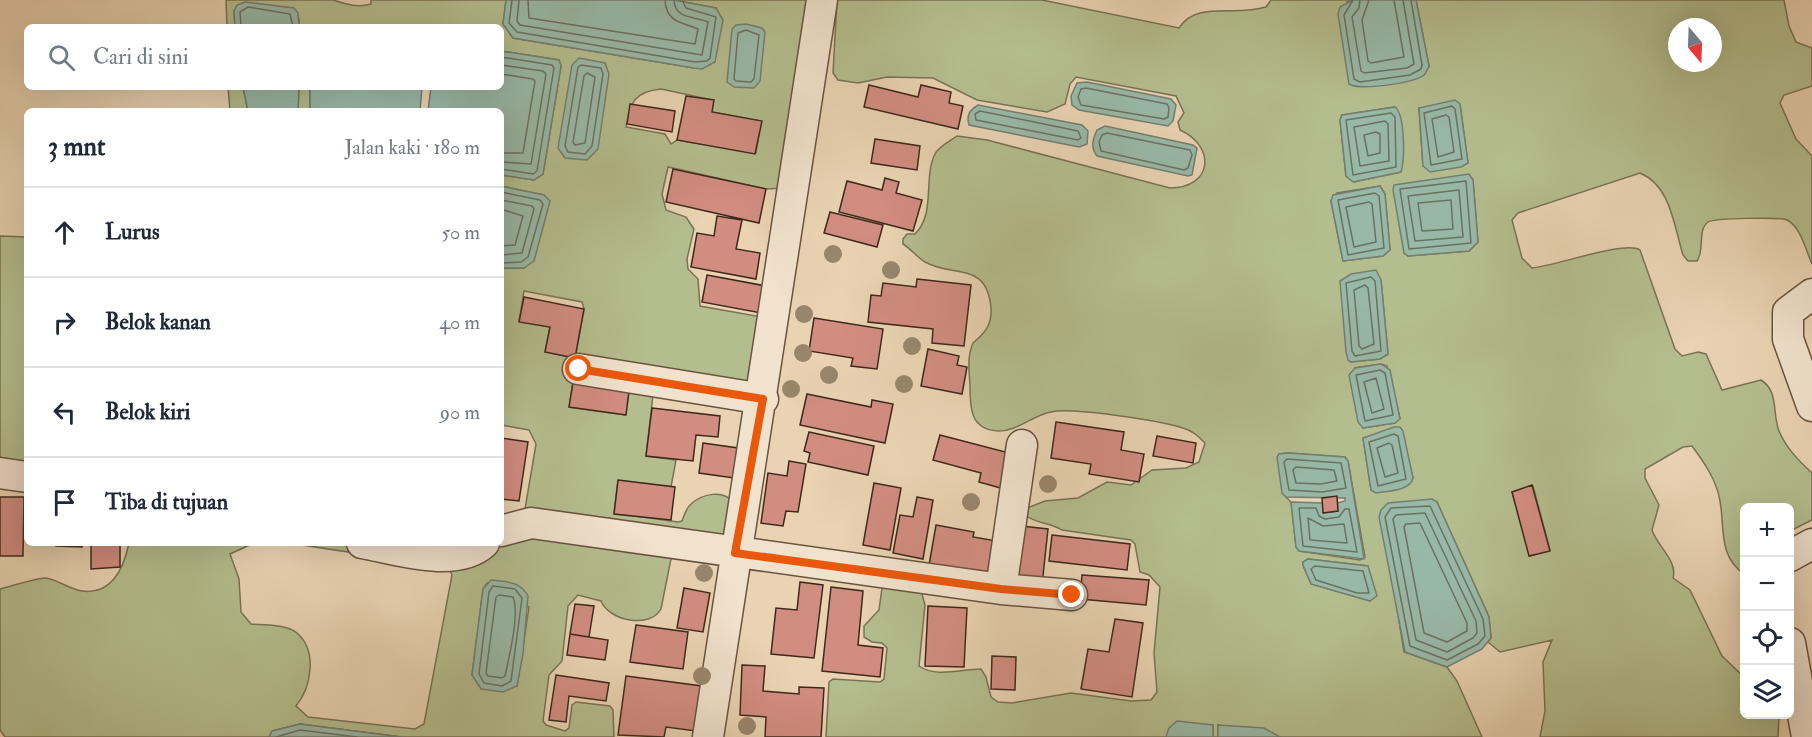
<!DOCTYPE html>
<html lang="id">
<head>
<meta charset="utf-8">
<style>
	body { margin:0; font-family:"IM FELL Double Pica",serif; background:#f6f6f7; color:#1f2937 }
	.controls { position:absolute; right:18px; bottom:18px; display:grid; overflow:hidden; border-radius:9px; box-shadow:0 6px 24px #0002 }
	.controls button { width:54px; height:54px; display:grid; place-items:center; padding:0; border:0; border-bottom:2px solid #e0e1e3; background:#fff; color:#1f2937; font:30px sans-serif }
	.compass { position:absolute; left:1668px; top:18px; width:54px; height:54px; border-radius:50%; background:#fff; box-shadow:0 6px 24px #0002; rotate:161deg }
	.stop { position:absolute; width:18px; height:18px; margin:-14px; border:4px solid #ea580c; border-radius:50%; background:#fff }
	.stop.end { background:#ea580c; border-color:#fff; box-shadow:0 2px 6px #0008 }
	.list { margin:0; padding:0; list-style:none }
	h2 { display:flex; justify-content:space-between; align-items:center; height:78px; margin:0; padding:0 24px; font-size:26px }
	h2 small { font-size:20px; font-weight:400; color:#747a83 }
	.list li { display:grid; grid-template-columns:39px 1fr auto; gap:18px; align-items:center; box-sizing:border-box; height:90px; padding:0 24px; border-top:2px solid #e0e1e3 }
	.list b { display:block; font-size:22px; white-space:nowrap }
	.list em { font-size:20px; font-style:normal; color:#747a83 }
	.icon { flex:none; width:33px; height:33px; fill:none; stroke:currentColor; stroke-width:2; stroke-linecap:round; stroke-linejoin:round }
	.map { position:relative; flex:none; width:1812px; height:737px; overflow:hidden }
	.search { position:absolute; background:#fff; box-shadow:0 6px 24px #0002; left:24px; top:24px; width:480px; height:66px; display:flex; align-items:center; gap:15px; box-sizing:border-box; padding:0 21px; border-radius:9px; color:#747a83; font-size:22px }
	.panel { position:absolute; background:#fff; box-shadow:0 6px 24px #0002; left:24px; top:108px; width:480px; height:438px; border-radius:9px }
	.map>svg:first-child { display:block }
	.green { fill:#b4bd8e; stroke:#797354; stroke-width:1.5; fill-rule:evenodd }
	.water { fill:#98b9a8; stroke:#747f6f; stroke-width:1.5 }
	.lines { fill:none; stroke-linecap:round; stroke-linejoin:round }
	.shore { stroke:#6b7161; stroke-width:1.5 }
	.building { fill:#d28d81; stroke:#3e291a; stroke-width:1.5 }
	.minor-casing { stroke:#695440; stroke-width:33 }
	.minor { stroke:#f1e2cd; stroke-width:30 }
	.tree { fill:#98866b }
	.route { stroke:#ea580c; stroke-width:8 }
</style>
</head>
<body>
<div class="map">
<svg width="1812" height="737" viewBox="0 0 1812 737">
	<rect width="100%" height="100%" fill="#e9d3b2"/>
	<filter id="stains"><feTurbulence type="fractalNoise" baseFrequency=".00333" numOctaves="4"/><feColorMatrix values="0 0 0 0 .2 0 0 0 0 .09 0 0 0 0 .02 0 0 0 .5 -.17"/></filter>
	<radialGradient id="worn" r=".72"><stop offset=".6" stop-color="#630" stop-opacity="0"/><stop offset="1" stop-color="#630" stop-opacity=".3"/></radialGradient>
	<path class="green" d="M226,0H333C346,4 357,8 371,4V0H506L503,24L513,38L694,68L716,8L674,0H817L784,188L766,189L668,167L662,194L666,210L686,217L694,229L687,259L688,269L698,279L700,306L762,317L753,384L574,376L569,407L625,415L630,383L654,386L646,456L676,460L671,487L618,481L614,513L678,522L682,521C684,516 686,508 691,504C702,494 723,489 733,502L732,546L530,515L525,509L536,444L529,430L501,425V268H524L544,195L501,186V175L534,180L543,174L561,66L559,60L501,51V27H299V19L234,11L235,27H227ZM661,89L713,100L712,112L761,121L756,153L677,140L671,144L665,134L626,127C631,104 632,92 661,89ZM524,291L582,302L584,309L575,358L545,352L550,327L519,321Z
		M837,0H1042L1179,28C1197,0 1234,17 1266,7L1271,0H1353L1347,2L1429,66L1416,0H1784L1789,26L1796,42L1812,48V86L1784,95L1780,103L1796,139L1812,156V264C1806,251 1801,227 1787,220C1781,217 1714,218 1708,222C1697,230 1705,250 1697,261H1688L1683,255C1674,226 1671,186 1640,173L1518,213L1512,220L1522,258L1532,268C1556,266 1625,240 1640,250L1675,349L1682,356L1698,352L1706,354L1722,390L1761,380C1779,391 1772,413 1779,431C1786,448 1799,461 1812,473V520L1790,531V508H1744V574C1718,556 1725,528 1720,501C1717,481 1704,462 1692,446L1683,447L1645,469V478L1659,505L1652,530C1657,546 1678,561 1673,578L1690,590L1722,656L1744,677V714L1779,715L1778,737H1540L1545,711L1543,662L1552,640L1500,652L1488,642L1491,638L1489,617L1437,502L1396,602L1404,652L1447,667L1457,681L1482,737H1280L1218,725V737H1213V725L1166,737H826L829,682L833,679L880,682L884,679L887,648L882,643L872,642L864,637V626L879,610L882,588L889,585L917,589L922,594L925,605L919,666C936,678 962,669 981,669L986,677L991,697L998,702L1012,703L1071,693L1131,701L1151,700L1157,692L1154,653L1160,587L1149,575L1140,572L1135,544L1131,540L1062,530C1050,522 1036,524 1025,515L1027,508L1045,501L1078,498L1107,482L1131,485L1152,470L1186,468L1199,462L1205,443C1198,436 1193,431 1183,428C1162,421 1071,407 1051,412C1033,415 1018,431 999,431C969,430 970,406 970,384C969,370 967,357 973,343C985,333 992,325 991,308C987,261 954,278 925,262C918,258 911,249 903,244V239L907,234H915C936,214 923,177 935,154C938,147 950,141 957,136L987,140L1170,188C1213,188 1216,146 1180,130L1178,122L1184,113L1176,96L1076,77L1070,84L1065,104L1047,112L977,100L933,78L887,77L858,83L838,80L833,73ZM1677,27H1713V63H1677ZM1460,105L1468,163L1423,166L1419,108ZM1394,107L1401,172L1354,182L1346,176L1340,120L1342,115ZM1473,180L1478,242L1469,251L1408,256L1404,253ZM1380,186L1385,194L1390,250L1383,256L1343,261L1331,201L1337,193ZM1381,280L1388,354L1380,359L1351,362ZM1381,364L1387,366L1400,418L1395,423L1363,428L1355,368ZM1400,428L1413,478L1371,490L1363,438ZM1288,453L1345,457L1348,461L1365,557L1360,560L1299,551L1296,547L1291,502L1282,493L1279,454ZM1533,486L1550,550L1530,556L1512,492ZM1308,559L1368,566L1370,601L1311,584L1303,565V562Z
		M228,87H243L248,111H230Z
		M299,87H310V111H298Z
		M0,236L27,237V477L0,473Z
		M516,533L664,551L671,559L661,609C650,629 609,621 601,601L578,595L568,606L562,661L549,675L543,721L546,725L565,731L569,728L572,705L576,702L610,706L613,710L614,737H402L300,724L273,731L269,737H5L0,730V589C10,587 38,577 46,578C58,580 69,589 82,591C112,595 124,567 129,543H254L230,554L239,579L241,612L251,624C264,625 287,624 297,633C318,651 311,688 296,706L308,717L415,729L424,724L452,575L448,567L288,543H501ZM487,583L529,607L517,686L472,675L483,589Z"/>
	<path class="water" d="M506,0H674L716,8L723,20L715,62L702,69L694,68L513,38L503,24Z
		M1353,0H1416L1429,66C1428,68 1426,73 1424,75C1414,83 1360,91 1349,84L1338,14L1340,7Z
		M245,2L294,8L298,13L299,27H235L234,11L237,5Z
		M746,24L762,28L765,32L760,81L754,88L734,87L727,82L732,29L736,25Z
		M501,51L559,60L561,66L543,174L534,180L501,175V111H428L431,87H501Z
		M579,58L605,63L609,74L598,149L587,160L565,158L558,148L572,65Z
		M1087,82L1171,99L1176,105L1173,121L1168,126L1079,110L1072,105L1071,96L1077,83Z
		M243,87H299L298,111H248Z
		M310,87H422L420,111H310Z
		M1455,100L1460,104L1468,163L1461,167L1430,172L1423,166L1419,108Z
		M978,105L1082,125L1088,131L1087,144L1079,147L969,125C966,115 970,110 978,105Z
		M1395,107C1405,114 1405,159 1401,172L1353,182L1346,176L1340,120L1342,115Z
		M1105,126L1193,145L1197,148L1192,175L1188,176L1097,156C1090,147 1093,139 1097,130Z
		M1469,174L1473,180L1478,242L1469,251L1408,256L1404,253L1393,190L1394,185Z
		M501,186L544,195L550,201L534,261L524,268H501Z
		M1380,186L1385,194L1390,250L1383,256L1343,261L1331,201L1333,195Z
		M1376,270L1381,280L1388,354L1380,359L1351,362L1348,360L1346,352L1340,281L1351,274Z
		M1381,364L1390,370L1400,419L1395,423L1363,428L1358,422L1349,375L1355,368Z
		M1394,427H1400L1403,431L1413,478C1410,491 1388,491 1376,493L1371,490L1363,438Z
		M1288,453L1345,457L1348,461L1364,559L1299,551L1296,547L1291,502L1323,503L1324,513L1338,511L1337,503L1345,501V498L1286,497L1282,493L1277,457L1279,454Z
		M1432,499L1437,502L1489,617L1491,638L1482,649L1447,667L1405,652L1379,517L1381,510L1388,503Z
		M1308,559L1368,566L1377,596L1370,601L1311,584L1303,565V562Z
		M491,580C507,582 520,581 528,596L523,654L517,686L503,692L481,689L472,675L483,589Z
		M1177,721L1213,725V737H1166L1169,728Z
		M300,724L401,737H402H269L272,731Z
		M1218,725L1264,728L1280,737H1218Z"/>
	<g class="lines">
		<path class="shore" d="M512,0L509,23L517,32L695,62L707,61L710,58L716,17L686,8L682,0
			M519,0L517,21L520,25L702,55L708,22C695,16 675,20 674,0
			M528,0L529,18L695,44L698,29C681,22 666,22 665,0
			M1353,0L1344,15L1354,79L1360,82L1410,75L1421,69L1422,65L1411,0
			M1360,0L1359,8L1352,17L1361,71L1364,73L1407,68L1414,64L1403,0
			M1369,0L1362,20L1368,61L1371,63L1404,57L1394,0
			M241,27L240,12L248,7L290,14L293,27
			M746,30L759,35L754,79L751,82L736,81L734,79L738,33Z
			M501,57L552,65L554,68L537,171L533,174L501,169
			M501,65L543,71L546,74L531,164L501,162
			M581,65L601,68L603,74L592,146L585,154L568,152L565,146L578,67Z
			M587,73L595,77L585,143L575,145L573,142L584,76Z
			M501,74L533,79L535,81L523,153H501
			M1086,88L1167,104L1169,108L1168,117L1164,119L1081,105L1078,97L1081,89Z
			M1452,106L1455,109L1462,159L1431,165L1424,113Z
			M980,111L1078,131L1081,138L1078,140L976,120L975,114Z
			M1391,113L1395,117L1396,167L1353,175L1346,120Z
			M1446,115L1449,117L1454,152L1438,157L1432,119Z
			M1385,121L1388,124L1389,161L1360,166L1354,127Z
			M1376,132L1380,134V153L1368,156L1364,135Z
			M1107,133L1190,150L1192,155L1188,168L1184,170L1101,151L1099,142L1102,135Z
			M1466,181L1471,243L1409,249L1400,189Z
			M1459,190L1463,237L1415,241L1408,196Z
			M501,192L540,200L543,204L528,257L521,262L501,263
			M1375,193L1379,196L1384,248L1348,255L1338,200Z
			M501,200L532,206L534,209L522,253L501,255
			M1451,200L1453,229L1422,231L1418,203Z
			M1369,202L1372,204L1376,242L1354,247L1346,207Z
			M501,209L523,216L515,245L501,246
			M1371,277L1375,281L1381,351L1355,356L1352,351L1346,283Z
			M1365,285L1368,288L1374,344L1362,349L1359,346L1354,290Z
			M1380,370L1385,373L1393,415L1365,421L1356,375Z
			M1376,378L1384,409L1372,413L1364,382Z
			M1394,434L1398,436L1406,479L1378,486L1369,442Z
			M1389,443L1392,445L1398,473L1385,477L1377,448Z
			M1287,459L1341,463L1346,488L1322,492L1289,490L1284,462Z
			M1296,467L1334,470L1337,481L1321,484L1296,483L1293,470Z
			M1430,506L1483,619L1485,636L1478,644L1447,660L1410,646L1385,517L1391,508Z
			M1299,508H1316L1319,516L1325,519L1339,517L1345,509H1349L1357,552L1303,546Z
			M1425,513L1476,621L1477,633L1473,638L1447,652L1416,640L1393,519L1396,515Z
			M1308,518L1323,526L1344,524L1347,543L1310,540Z
			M1420,523L1467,623V631L1447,642L1424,633L1404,527L1406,524Z
			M1315,566L1363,571L1369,593H1357L1316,580L1311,569Z
			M493,586L515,589L522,598L511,681L502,686L484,683L479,674L489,592Z
			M499,595L513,597C520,614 509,657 505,676L502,678L488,676L486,673L496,597Z
			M276,737L300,730L357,737"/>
	</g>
	<path class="building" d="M869,85L918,97L921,85L951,92L949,103L963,106L958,129L864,107Z
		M686,96L714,100L712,112L762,121L755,154L677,140Z
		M630,104L675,111L672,132L627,124Z
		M875,139L920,146L917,170L871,163Z
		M673,169L766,189L759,223L666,202Z
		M885,178L899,182L896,193L922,200L913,231L839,212L847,181L882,190Z
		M830,212L883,225L877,247L824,233Z
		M717,216L742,220L736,249L760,253L756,279L691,267L697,233L714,236Z
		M707,275L766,286L761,313L702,302Z
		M917,279L971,285L964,346L932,343L933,329L868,322L871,295L881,296L883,283L916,287Z
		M524,297L584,309L575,358L545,352L550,327L519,322Z
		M814,318L883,329L877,369L851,366L853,358L809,351Z
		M928,349L959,356L957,365L967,367L962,394L921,386Z
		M574,376L630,383L626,415L569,407Z
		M807,394L871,407L872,400L893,404L885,443L800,425Z
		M652,408L720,416L718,437L696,435L693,461L646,456Z
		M1056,422L1124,432L1121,450L1144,454L1139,482L1089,474L1091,464L1051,458Z
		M809,432L874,446L868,475L808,462L810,453L804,451Z
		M940,435L1013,454L1004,489L979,482L981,473L933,460Z
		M1157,436L1196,443L1193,463L1153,456Z
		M501,438L528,442L519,501L501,499Z
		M703,443L745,449L741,479L699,473Z
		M789,461L806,464L798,512L786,511L783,526L761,523L768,473L787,476Z
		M618,480L675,487L671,520L614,514Z
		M874,483L901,488L890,550L863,545Z
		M1532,485L1550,551L1529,556L1512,492Z
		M1337,496L1338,511L1323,513L1322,498Z
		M0,497H24L23,556H0Z
		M917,497L933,500L923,559L893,553L900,515L913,517Z
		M936,525L974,532L973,537L1003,542L996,582L928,571Z
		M1021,526L1048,529L1042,585L1016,582Z
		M1052,535L1130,544L1127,570L1049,561Z
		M56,543H82V547L56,546Z
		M91,543H120V567L91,569Z
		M1082,575L1149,580L1146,605L1080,599Z
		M800,582L823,585L814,658L771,654L776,608L797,610Z
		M831,587L863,591L858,645L883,648L880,677L822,671Z
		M684,588L710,593L703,632L677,628Z
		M575,604L594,606L589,637L570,634Z
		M928,606L967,608L964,667L925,666Z
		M1115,619L1143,623L1132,697L1081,689L1088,649L1109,652Z
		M636,625L688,632L683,669L630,662Z
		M570,634L608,640L605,660L567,655Z
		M992,656L1016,657L1015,690L991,689Z
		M742,665L765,666L763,691L799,694V687L824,688L821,737H765L766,717L740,715Z
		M556,675L609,683L606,701L569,696L566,722L549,720Z
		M626,676L702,686L696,731L666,727L664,737L618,735Z"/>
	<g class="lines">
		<defs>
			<path id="minor" d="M1812,294L1788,312V339L1812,406
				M578,369L763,399
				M0,473L27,477
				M501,531L531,523L1001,589L1072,595
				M362,543C396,549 456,569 484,543
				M1790,556L1812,544
				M1001,589L1022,445
				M1790,643L1807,737
				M708,737L822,0"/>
		</defs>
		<use href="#minor" class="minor-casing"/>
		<use href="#minor" class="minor"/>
	</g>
	<g class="tree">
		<circle cx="833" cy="254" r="9"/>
		<circle cx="891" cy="270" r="9"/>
		<circle cx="804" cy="314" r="9"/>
		<circle cx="912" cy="346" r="9"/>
		<circle cx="803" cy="353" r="9"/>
		<circle cx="829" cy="375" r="9"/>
		<circle cx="904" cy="384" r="9"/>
		<circle cx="791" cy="389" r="9"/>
		<circle cx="1048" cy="484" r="9"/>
		<circle cx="971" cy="502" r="9"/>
		<circle cx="704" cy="573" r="9"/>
		<circle cx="702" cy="676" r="9"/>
		<circle cx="747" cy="726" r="9"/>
	</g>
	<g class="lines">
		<path class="route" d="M579,369L763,399L735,553L1001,589L1072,595"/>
	</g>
	<rect width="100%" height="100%" filter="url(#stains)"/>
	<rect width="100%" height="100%" fill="url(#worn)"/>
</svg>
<div class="controls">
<button>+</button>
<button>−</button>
<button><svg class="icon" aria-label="locate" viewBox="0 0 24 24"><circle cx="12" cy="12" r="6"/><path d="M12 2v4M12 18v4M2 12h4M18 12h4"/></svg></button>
<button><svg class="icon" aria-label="layers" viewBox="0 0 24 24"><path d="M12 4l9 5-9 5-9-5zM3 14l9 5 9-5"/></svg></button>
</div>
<svg class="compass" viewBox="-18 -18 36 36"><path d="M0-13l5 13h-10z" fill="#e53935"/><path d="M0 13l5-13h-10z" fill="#747a83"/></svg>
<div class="stop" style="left:579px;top:369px"></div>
<div class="stop end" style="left:1072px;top:595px"></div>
<div class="search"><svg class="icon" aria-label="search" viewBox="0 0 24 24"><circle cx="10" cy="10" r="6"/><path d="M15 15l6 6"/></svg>Cari di sini</div>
<section class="panel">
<h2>3 mnt<small>Jalan kaki · 180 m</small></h2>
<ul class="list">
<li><svg class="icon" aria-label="ahead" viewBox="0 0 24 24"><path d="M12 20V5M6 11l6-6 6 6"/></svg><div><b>Lurus</b></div><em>50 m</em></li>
<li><svg class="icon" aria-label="right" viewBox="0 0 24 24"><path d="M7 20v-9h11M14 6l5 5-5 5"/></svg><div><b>Belok kanan</b></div><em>40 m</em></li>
<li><svg class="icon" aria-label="left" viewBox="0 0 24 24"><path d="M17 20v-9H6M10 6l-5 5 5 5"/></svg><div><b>Belok kiri</b></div><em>90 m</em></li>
<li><svg class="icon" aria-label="arrive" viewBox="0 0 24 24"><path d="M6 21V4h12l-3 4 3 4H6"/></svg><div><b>Tiba di tujuan</b></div></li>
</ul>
</section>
</div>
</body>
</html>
